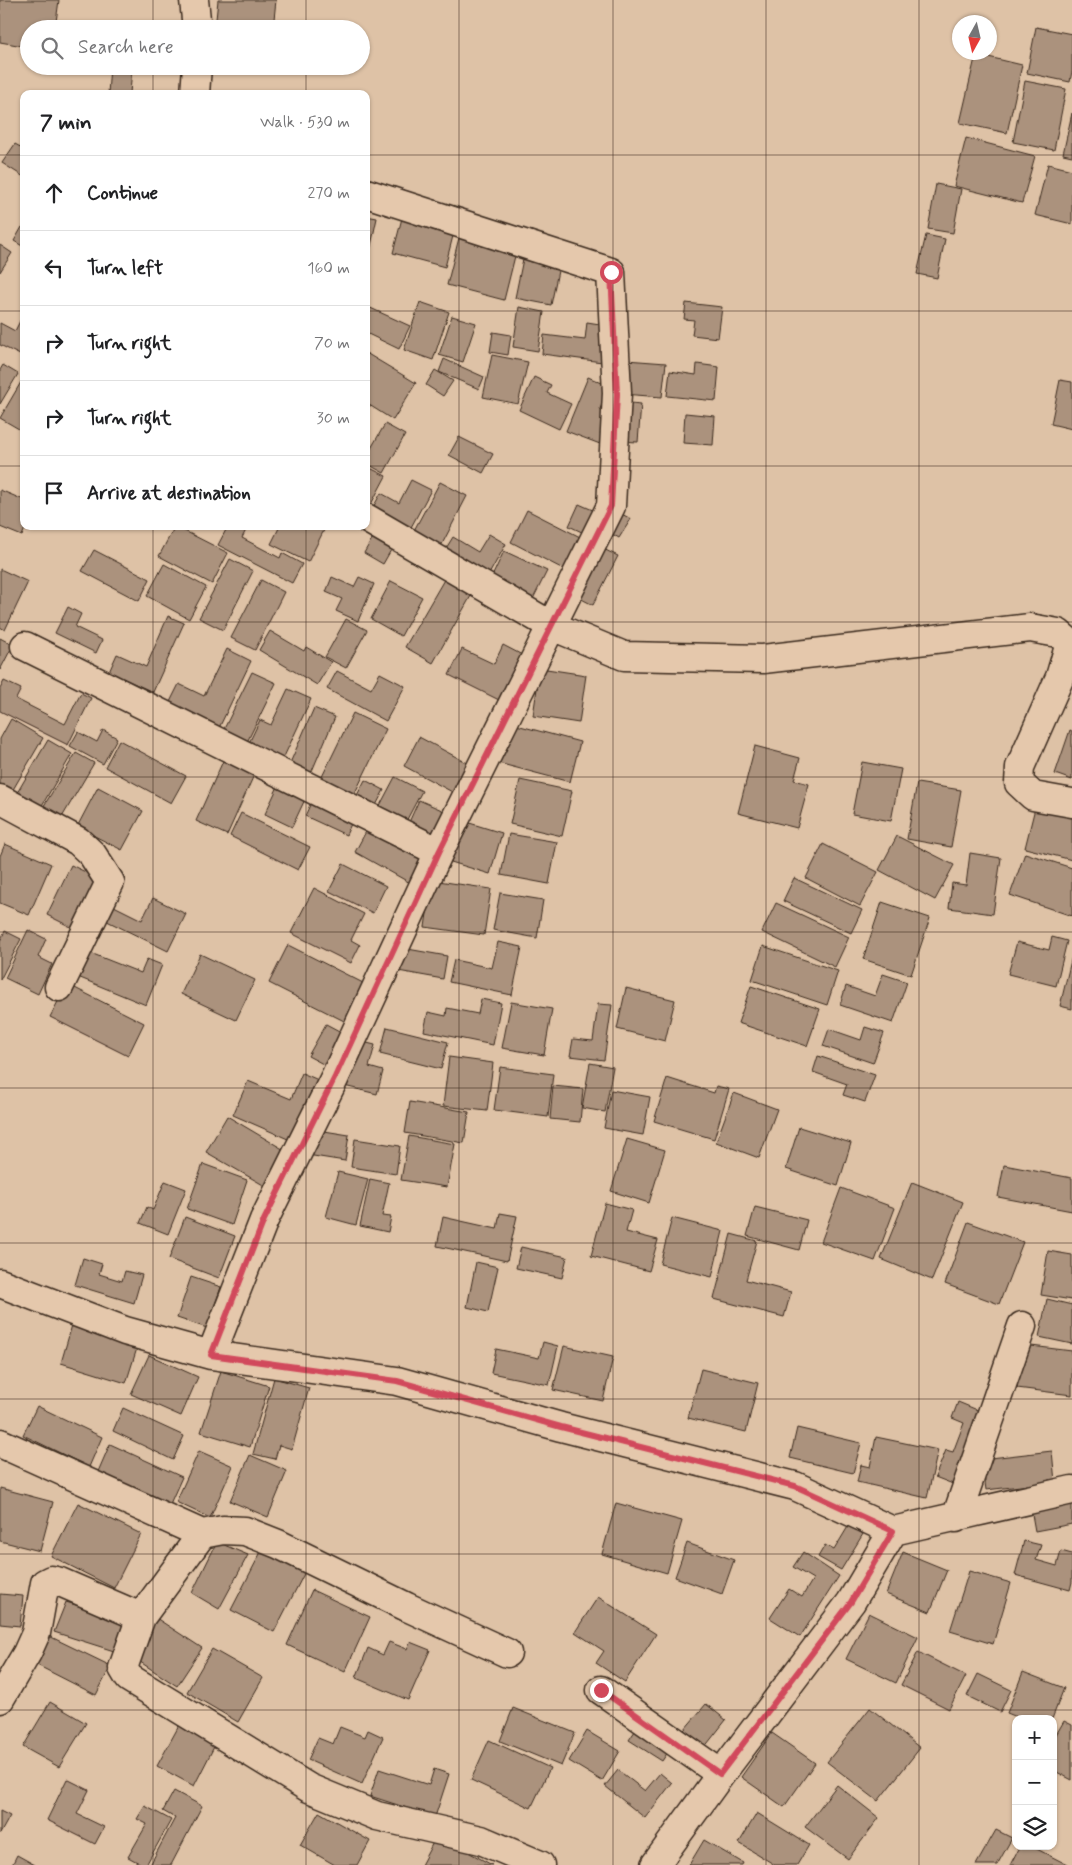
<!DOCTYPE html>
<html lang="en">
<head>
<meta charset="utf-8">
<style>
	body { margin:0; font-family:Mynerve,sans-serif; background:#f2f2f2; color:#202124 }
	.controls { position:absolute; right:15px; bottom:15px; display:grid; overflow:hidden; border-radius:10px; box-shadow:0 1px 4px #0004 }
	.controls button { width:45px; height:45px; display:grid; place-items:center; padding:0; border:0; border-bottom:1px solid #e0e0e0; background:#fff; color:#202124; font:25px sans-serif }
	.compass { position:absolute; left:952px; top:15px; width:45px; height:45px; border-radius:50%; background:#fff; box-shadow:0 1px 4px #0004; rotate:188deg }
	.stop { position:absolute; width:15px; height:15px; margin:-11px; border:4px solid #d1495b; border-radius:50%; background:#fff }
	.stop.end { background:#d1495b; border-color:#fff; box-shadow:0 1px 5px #0008 }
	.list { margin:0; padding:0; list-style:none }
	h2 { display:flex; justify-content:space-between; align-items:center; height:65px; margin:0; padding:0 20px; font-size:21px }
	h2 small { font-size:16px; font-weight:400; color:#757577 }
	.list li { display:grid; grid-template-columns:32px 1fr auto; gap:15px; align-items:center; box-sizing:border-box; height:75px; padding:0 20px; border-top:1px solid #e0e0e0 }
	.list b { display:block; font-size:19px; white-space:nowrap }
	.list em { font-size:16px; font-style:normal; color:#757577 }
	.icon { flex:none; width:28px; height:28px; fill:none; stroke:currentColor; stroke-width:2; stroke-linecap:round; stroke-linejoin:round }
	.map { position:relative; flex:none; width:1072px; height:1865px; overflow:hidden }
	.search { position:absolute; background:#fff; box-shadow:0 1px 4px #0004; left:20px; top:20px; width:350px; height:55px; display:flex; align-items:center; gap:12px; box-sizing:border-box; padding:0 18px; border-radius:28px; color:#757577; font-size:19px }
	.panel { position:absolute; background:#fff; box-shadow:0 1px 4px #0004; left:20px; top:90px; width:350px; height:440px; border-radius:10px }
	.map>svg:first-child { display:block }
	.building { fill:#ab927d; stroke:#3b2a1e }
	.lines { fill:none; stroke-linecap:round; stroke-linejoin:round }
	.minor-casing { stroke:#3b2a1e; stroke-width:31 }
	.minor { stroke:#e5c8ac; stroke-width:28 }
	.route { stroke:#d1495b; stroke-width:6 }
	.grid { fill:none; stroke:#3b2a1e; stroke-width:1; stroke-opacity:0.55 }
</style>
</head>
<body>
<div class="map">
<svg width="1072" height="1865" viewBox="0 0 1072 1865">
	<rect width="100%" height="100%" fill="#dec2a6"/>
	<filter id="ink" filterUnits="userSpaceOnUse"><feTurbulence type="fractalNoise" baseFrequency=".02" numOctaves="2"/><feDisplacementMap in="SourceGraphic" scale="10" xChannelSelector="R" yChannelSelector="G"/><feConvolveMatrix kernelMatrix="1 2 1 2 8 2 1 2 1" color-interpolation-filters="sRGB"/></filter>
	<g filter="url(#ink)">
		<path class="building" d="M0,0H59L55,29H29V47L0,42Z
			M218,0H276L273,29H215Z
			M1036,27L1072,34V71L1070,82L1027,73Z
			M976,54L1022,65L1007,133L960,123Z
			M110,66H132L130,94H108Z
			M1025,81L1066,89L1054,150L1013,142Z
			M1072,113V156L1063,154Z
			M966,138L1035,156L1022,203L954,186Z
			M15,144L24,149V177L2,163Z
			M1048,164L1072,170V224L1035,215Z
			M936,184L961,189L953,233L928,229Z
			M366,216L377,218L367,264H366Z
			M402,218L454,232L445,267L393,253Z
			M22,227L24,228V247L14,241Z
			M461,230L518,244L504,300L447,285Z
			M926,235L945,239L937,278L917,274Z
			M0,245L12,253L0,272Z
			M524,254L560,261L551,305L515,298Z
			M420,302L449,312L433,360L404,350Z
			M686,303L722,307L718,338L692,335L694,320L684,319Z
			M366,306L410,326L399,349L366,333Z
			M519,307L544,312L538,351L513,347Z
			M24,313V357L0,345V323L15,331Z
			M452,316L476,323L463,362L439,355Z
			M587,322L606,325L602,362L542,354L544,335L585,340Z
			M493,332L511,335L508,355L490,352Z
			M366,353L416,383L393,420L366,403Z
			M492,355L528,362L518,404L483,397Z
			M444,359L484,377L479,389L439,372Z
			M626,360L666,363L662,397L623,394Z
			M697,364L719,367L716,401L667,396L670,371L696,375Z
			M3,365L18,374L0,404V370Z
			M435,370L453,381L443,396L426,385Z
			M24,377V432L0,418Z
			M534,377L551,385L547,393L571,404L559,429L519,410Z
			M588,377L609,386L600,409L612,413L600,444L566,431Z
			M1060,380L1072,382V429L1051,424Z
			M621,402L641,404L638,442L618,441Z
			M685,413L715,416L713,445L683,443Z
			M385,424L405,435L384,473L366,463V457Z
			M459,437L493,454L483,473L449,455Z
			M366,466L386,476L369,508L366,507Z
			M411,480L431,490L409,531L371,511L381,493L399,503Z
			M440,482L467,496L439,550L411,536Z
			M0,490L24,500V526H26L22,536L0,527Z
			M579,504L595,511L584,533L569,526Z
			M527,510L586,540L569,572L511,542Z
			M618,512L631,519L619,538L607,531Z
			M175,526L228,553L212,584L159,556Z
			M228,526H248L242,538L280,558L282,553L302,564L292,583L218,545Z
			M280,526H326L308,562L271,544Z
			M376,532L395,543L383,564L364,553Z
			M489,534L506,544L488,576L445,550L453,537L478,552Z
			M595,545L618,556L593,605L570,593Z
			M94,550L150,579L139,601L82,571Z
			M504,551L547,571L532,601L490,581Z
			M230,559L253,571L223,630L199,618Z
			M164,564L206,587L189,619L147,596Z
			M0,569L28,582L5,630L0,627Z
			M449,571L476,587L433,663L405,647Z
			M332,577L354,587L359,577L374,584L358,621L336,611L342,599L326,592Z
			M261,580L284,592L255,650L231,638Z
			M391,581L422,597L401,636L371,619Z
			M68,607L81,614L75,627L102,640L96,653L55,633Z
			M168,616L184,623L153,692L109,672L117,654L146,667Z
			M346,619L367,630L346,668L325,657Z
			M270,631L304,651L306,647L331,662L317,685L259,650Z
			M0,638L13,645L0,670Z
			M503,645L526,657L503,702L449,675L462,649L494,664Z
			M227,649L251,661L219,728L169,704L179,684L204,696Z
			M540,668L586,675L579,723L533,716Z
			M337,671L371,689L380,673L405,686L386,721L327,689Z
			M252,672L276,683L247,742L223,731Z
			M4,681L21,689L16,699L65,724L81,693L91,698L68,745L0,711V689Z
			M288,689L311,699L282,761L248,745L260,720L271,725Z
			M314,708L335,717L309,778L287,770Z
			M353,713L386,729L351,801L318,785Z
			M11,719L43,738L11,793L0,786V739Z
			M509,723L580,742L570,782L498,763Z
			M103,730L117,738L103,764L70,746L78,732L97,742Z
			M1070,730L1072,731V780L1055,774Z
			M419,737L471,765L456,794L404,766Z
			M48,740L72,754L41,807L17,793Z
			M119,740L186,776L171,803L105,767Z
			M755,746L800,758L794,780L809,784L797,828L738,813Z
			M76,753L94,763L61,819L42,809Z
			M223,761L254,775L227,835L196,821Z
			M862,762L901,769L891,821L852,814Z
			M395,777L422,791L403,827L376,813Z
			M281,780L308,793L292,827L265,814Z
			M365,780L384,790L373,811L354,801Z
			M520,780L572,791L562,836L510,824Z
			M917,783L961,790L951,847L907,839Z
			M98,787L143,811L122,850L77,827Z
			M314,796L355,815L346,835L305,816Z
			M419,800L451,814L437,845L405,831Z
			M1037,800L1072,809V860L1025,848Z
			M241,813L310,847L298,870L230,836Z
			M463,821L502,833L490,874L451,862Z
			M370,824L428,856L412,884L355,852Z
			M509,834L557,842L549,884L501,875Z
			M897,836L954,865L935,900L879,870Z
			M5,844L51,864L29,915L0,903V856Z
			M823,844L878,872L860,906L806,878Z
			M970,853L1001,858L993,914L949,908L952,883L966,885Z
			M1025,853L1072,868V916L1010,895Z
			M343,864L386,886L373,913L329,891Z
			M71,865L106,882L81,932L47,915Z
			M794,878L862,910L851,933L783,901Z
			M432,880L491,889L484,935L425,927Z
			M314,888L364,914L351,940L360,945L351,963L291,933Z
			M500,893L543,900L537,938L493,930Z
			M153,898L186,914L168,951L103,919L110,904L142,920Z
			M882,902L930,918L911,975L863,959Z
			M776,903L849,937L835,967L762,932Z
			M28,930L46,939L38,957L52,964L38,994L5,978Z
			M5,931L21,939L0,980V941Z
			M1052,937L1067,941L1056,986L1008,974L1017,942L1049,950Z
			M498,942L522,947L512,995L449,982L454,960L492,968Z
			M288,945L369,986L350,1024L269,983Z
			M763,946L838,971L827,1005L752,980Z
			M402,948L447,956L443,979L398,971Z
			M83,950L141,973L147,959L162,965L146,1005L73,975Z
			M200,954L255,980L236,1020L181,994Z
			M1072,956V1009L1060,1006Z
			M883,974L907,982L893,1023L840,1005L846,986L875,996Z
			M67,984L144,1023L128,1056L50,1017Z
			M751,986L820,1009L807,1046L738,1023Z
			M626,988L675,1000L665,1041L617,1029Z
			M481,999L501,1003L493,1045L424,1031L428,1012L446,1016L447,1008L478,1014Z
			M511,1002L552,1009L544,1055L502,1048Z
			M598,1004L612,1005L604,1060L570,1056L573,1039L593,1041Z
			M326,1024L343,1033L325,1065L308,1056Z
			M387,1027L448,1042L441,1069L380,1054Z
			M865,1027L884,1033L873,1063L823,1046L829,1029L861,1040Z
			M355,1040L375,1045L369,1067L383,1071L377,1094L344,1086Z
			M818,1056L875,1075L865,1102L843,1095L847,1084L813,1072Z
			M449,1057L493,1063L487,1111L443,1106Z
			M590,1063L613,1067L605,1112L582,1108Z
			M500,1067L553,1074L548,1117L494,1110Z
			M302,1073L323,1082L297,1143L233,1115L248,1081L291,1099Z
			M667,1078L714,1093L716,1086L729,1089L714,1139L654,1121Z
			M553,1086L583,1089L580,1122L550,1119Z
			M611,1090L650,1097L643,1135L604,1128Z
			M734,1093L777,1109L759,1158L716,1142Z
			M410,1102L469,1112L464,1143L405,1133Z
			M227,1116L286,1151L265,1186L206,1152Z
			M799,1127L851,1143L838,1186L786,1169Z
			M312,1129L349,1135L345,1161L307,1155Z
			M409,1136L455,1144L447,1187L401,1180Z
			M355,1139L400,1146L396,1174L351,1167Z
			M627,1139L665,1150L649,1203L611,1191Z
			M203,1164L247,1180L232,1225L187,1209Z
			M1004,1165L1072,1178V1211L998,1197Z
			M338,1172L368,1179L356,1225L326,1217Z
			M370,1179L389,1183L382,1216L391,1217L388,1232L360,1226Z
			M165,1181L186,1189L168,1234L140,1223L147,1207L153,1210Z
			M912,1182L963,1202L932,1280L881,1259Z
			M841,1188L895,1208L875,1261L821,1242Z
			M605,1203L632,1210L626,1232L658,1240L649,1271L591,1256Z
			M755,1207L807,1220L799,1250L747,1236Z
			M500,1213L517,1216L507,1261L437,1246L443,1217L497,1229Z
			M185,1217L235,1236L219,1278L169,1259Z
			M672,1218L723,1231L712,1277L660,1264Z
			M968,1222L1023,1242L999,1304L945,1284Z
			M731,1234L757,1241L746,1280L791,1292L784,1317L714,1299Z
			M521,1247L567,1257L562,1278L516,1268Z
			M1048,1251L1072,1255V1300L1041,1295Z
			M83,1258L102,1264L99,1274L122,1281L125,1271L142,1275L134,1303L75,1285Z
			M476,1262L498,1267L488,1312L467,1307Z
			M191,1277L221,1287L207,1328L177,1318Z
			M1047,1299L1072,1305V1344L1039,1337Z
			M72,1325L138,1345L126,1383L61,1363Z
			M543,1342L558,1346L549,1385L491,1373L496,1349L539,1358Z
			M1023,1345L1072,1351V1395L1017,1388Z
			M564,1346L613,1357L603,1401L553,1390Z
			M149,1355L198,1377L181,1416L131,1394Z
			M701,1369L758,1383L746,1432L688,1418Z
			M221,1371L269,1386L250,1447L201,1432Z
			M274,1378L309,1388L292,1449L279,1445L275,1459L253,1454Z
			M958,1402L987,1414L958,1486L935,1477L946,1450L953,1452L964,1423L952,1418Z
			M37,1406L102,1437L89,1467L23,1435Z
			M123,1408L184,1436L173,1460L113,1431Z
			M797,1428L861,1443L853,1473L790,1458Z
			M876,1437L938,1450L927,1498L857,1482L861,1465L870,1467Z
			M110,1444L182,1477L169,1506L97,1474Z
			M199,1451L233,1466L210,1518L176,1502Z
			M1052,1451L1055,1482L986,1490L982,1459Z
			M250,1455L287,1471L268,1517L230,1501Z
			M0,1488L53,1502L40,1551L0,1541Z
			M1072,1502V1524L1035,1531L1031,1509Z
			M78,1503L141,1534L114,1588L51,1556Z
			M616,1503L682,1521L667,1573L602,1554Z
			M849,1525L863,1534L841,1570L818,1557L825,1545L834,1550Z
			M1024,1541L1041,1545L1036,1560L1057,1566L1061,1551L1072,1554V1582L1070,1590L1015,1575Z
			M217,1542L248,1555L219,1609L192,1593Z
			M687,1543L734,1560L722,1594L675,1577Z
			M263,1548L306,1570L274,1632L231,1610Z
			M803,1552L839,1576L800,1637L770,1618L789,1589L802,1597L813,1579L793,1567Z
			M903,1552L947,1570L930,1612L886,1594Z
			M969,1571L1011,1583L993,1644L950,1631Z
			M312,1590L370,1617L345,1672L287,1645Z
			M0,1594L23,1596L20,1626L0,1624Z
			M598,1597L656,1634L625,1682L596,1663L604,1651L575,1632Z
			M66,1602L126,1620L114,1651L54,1632Z
			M869,1613L918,1637L896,1683L846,1659Z
			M156,1618L202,1648L177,1686L131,1656Z
			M47,1635L111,1666L96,1695L33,1663Z
			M389,1642L407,1649L410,1642L430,1650L408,1700L356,1678L368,1648L383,1655Z
			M212,1649L263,1678L238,1722L187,1692Z
			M918,1652L966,1676L949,1709L901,1685Z
			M1023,1672L1064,1688L1052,1719H1022L1007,1713Z
			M978,1674L1011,1690L1000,1712L967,1696Z
			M50,1702L86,1723L59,1767L23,1747Z
			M706,1704L726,1720L700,1753L679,1736Z
			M513,1708L575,1733L561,1766L500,1741Z
			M870,1708L920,1748L878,1801L827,1762Z
			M1064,1721L1072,1725V1780L1053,1770V1740Z
			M181,1722L217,1741L194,1786L157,1766Z
			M639,1725L672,1746L662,1761L629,1740Z
			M340,1727L365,1737L368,1730L383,1737L362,1784L308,1760L318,1738L333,1744Z
			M587,1731L620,1751L602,1781L569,1761Z
			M772,1733L815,1763L784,1807L741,1777Z
			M489,1740L550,1768L531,1808L471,1780Z
			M379,1769L429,1785L434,1769L449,1774L435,1817L370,1796Z
			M618,1770L645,1791L660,1773L672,1783L645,1818L605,1786Z
			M67,1779L89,1790L77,1814L104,1827L95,1844L47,1820Z
			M837,1785L879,1818L848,1859L805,1827Z
			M174,1791L202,1806L171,1865H150L175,1818L163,1811Z
			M145,1806L171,1820L146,1865H143L128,1857L147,1824L137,1819Z
			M0,1811L10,1816L0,1834Z
			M319,1812L370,1841L357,1865H335L300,1845Z
			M757,1813L809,1845L797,1865H775L739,1843Z
			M996,1830L1012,1838L997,1865H976Z
			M437,1835L492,1865H421Z
			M704,1840L743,1863L742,1865H689Z
			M1020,1846H1031L1068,1865H1010Z
			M17,1855L35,1865H12Z"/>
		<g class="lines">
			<defs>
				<path id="minor" d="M194,0L197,29
					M195,94L197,66
					M366,518L552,626L624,656L763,659L1030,628L1058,633L1070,643L1060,677L1020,767L1019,783L1033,796L1072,803
					M25,646L439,852
					M0,799L78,841L92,854L110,882L59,987
					M0,1283L125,1331L211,1355L397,1381L561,1427L795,1486L893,1531L1072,1490
					M211,1355L264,1220L335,1077L439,852L611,506L617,393L611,272L366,193
					M0,1443L202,1534
					M956,1518L1022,1326
					M507,1653L407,1607L278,1544L245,1531L223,1530L202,1534L141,1617L123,1668L129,1678L309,1788L377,1816L481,1840L540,1865
					M601,1690L721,1774
					M0,1699L27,1653L36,1633L45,1583L51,1580L60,1582L141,1617
					M655,1865L721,1774L851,1602L893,1531"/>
			</defs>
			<use href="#minor" class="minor-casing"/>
			<use href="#minor" class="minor"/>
		</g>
	</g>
	<g class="lines" filter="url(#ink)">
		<path class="route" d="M601,1690L720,1774L851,1602L893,1531L795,1486L561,1427L397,1381L211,1355L264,1220L335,1077L439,852L611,506L617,394L611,272"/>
	</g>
	<path class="grid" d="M153,0V29M306,0V29M459,0V1865M613,0V1865M766,0V1865M919,0V1865M153,66V94M306,66V94M0,155H24M366,155H1072M0,311H24M366,311H1072M0,466H24M366,466H1072M153,526V1865M306,526V1865M0,622H1072M0,777H1072M0,932H1072M0,1088H1072M0,1243H1072M0,1399H1072M0,1554H1072M0,1710H1072"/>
</svg>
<div class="controls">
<button>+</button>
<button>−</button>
<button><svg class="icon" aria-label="layers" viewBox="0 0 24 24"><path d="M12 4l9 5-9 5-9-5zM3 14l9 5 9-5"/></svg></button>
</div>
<svg class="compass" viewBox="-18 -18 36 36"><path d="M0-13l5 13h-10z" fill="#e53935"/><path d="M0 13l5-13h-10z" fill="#757577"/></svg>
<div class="stop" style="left:611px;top:272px"></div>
<div class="stop end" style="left:601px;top:1690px"></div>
<div class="search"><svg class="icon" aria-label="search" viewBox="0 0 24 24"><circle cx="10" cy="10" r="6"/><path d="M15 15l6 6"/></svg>Search here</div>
<section class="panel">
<h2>7 min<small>Walk · 530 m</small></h2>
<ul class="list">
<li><svg class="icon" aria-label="ahead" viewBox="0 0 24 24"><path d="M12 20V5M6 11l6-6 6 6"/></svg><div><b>Continue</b></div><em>270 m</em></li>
<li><svg class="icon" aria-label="left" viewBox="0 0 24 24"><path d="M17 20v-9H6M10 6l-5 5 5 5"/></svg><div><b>Turn left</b></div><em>160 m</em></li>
<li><svg class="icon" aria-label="right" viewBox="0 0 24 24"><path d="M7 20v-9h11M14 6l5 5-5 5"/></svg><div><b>Turn right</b></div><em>70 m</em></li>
<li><svg class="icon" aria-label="right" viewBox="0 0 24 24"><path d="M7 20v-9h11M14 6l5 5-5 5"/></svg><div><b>Turn right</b></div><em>30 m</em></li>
<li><svg class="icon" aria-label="arrive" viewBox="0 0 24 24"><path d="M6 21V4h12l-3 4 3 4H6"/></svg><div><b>Arrive at destination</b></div></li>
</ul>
</section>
</div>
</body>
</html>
